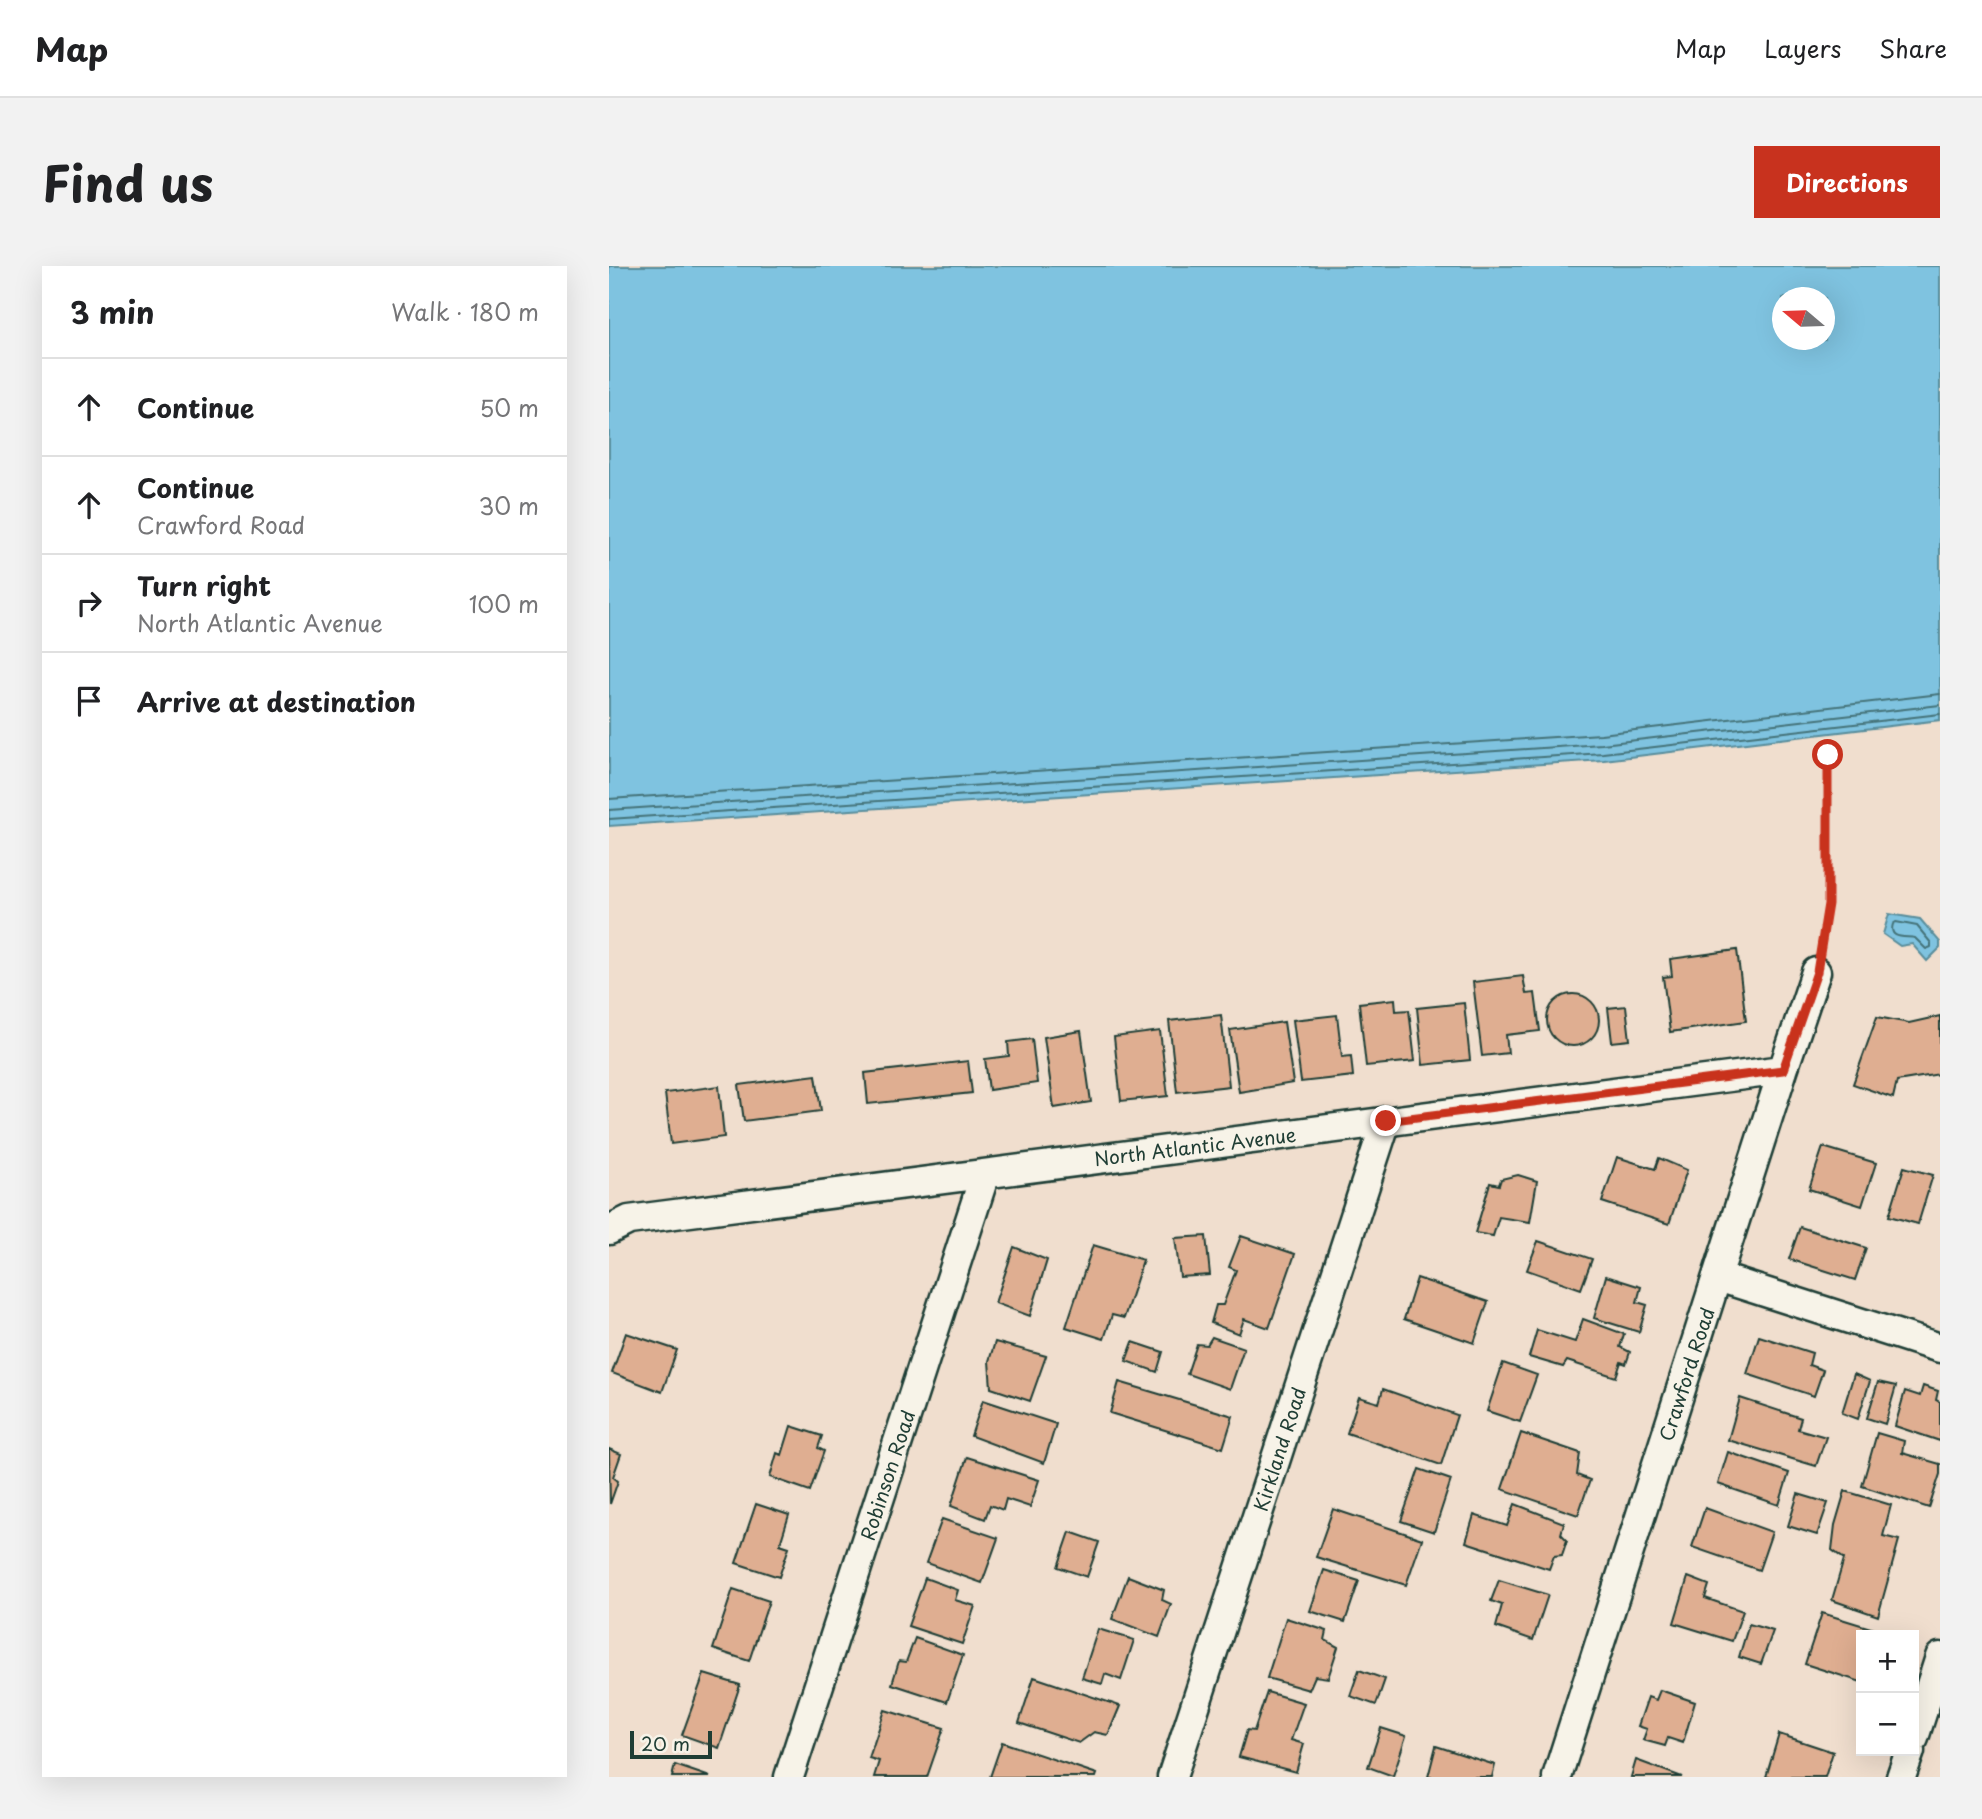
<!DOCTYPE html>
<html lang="en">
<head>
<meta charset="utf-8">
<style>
	body { margin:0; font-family:"Playpen Sans",sans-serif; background:#f2f2f2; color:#202124 }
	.controls { position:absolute; right:21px; bottom:21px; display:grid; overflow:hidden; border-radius:0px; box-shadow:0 7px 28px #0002 }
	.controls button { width:63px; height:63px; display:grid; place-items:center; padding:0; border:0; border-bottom:2px solid #e0e0e0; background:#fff; color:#202124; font:35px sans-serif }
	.compass { position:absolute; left:1163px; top:21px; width:63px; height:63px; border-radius:50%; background:#fff; box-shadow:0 7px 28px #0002; rotate:289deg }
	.scale { position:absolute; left:21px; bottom:18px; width:82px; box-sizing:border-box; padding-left:7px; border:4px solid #1f3d34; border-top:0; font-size:19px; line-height:24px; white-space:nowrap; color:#1f3d34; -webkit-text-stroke:5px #f7f3e8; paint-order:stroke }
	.stop { position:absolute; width:21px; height:21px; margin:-16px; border:5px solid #c8321e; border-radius:50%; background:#fff }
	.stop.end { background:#c8321e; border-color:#fff; box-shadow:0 2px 7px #0008 }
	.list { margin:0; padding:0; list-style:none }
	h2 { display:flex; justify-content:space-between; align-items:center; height:91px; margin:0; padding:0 28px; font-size:30px }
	h2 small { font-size:23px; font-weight:400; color:#757577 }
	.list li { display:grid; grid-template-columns:46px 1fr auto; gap:21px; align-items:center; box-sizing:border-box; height:98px; padding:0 28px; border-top:2px solid #e0e0e0 }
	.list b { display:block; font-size:26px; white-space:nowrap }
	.list p { margin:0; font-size:23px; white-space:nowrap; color:#757577 }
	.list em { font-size:23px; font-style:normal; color:#757577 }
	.icon { flex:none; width:38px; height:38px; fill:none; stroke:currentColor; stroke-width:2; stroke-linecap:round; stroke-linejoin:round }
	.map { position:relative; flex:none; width:1331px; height:1511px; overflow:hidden; border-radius:0px }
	header { display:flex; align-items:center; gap:42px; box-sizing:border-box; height:98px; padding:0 35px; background:#fff; border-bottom:2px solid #e0e0e0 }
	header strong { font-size:33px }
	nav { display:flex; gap:38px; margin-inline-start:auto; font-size:24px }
	.intro { display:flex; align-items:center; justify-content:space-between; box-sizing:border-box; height:168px; padding:0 42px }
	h1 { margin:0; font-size:49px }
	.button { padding:18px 32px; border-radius:0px; background:#c8321e; color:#fff; font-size:24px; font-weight:700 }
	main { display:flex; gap:42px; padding:0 42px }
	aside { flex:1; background:#fff; border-radius:0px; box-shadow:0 7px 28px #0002 }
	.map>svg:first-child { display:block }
	.water { fill:#7fc3e0; stroke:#598d9b; stroke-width:2; fill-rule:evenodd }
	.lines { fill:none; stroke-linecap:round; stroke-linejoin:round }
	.shore { stroke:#457379; stroke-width:2 }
	.building { fill:#dfae91; stroke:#1f3d34; stroke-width:2 }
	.street-casing { stroke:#1f3d34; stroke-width:33 }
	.path { stroke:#1f3d34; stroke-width:4.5; stroke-dasharray:2 5; stroke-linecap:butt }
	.street { stroke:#f7f3e8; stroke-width:28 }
	.route { stroke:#c8321e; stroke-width:9 }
	.labels { text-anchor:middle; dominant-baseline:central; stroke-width:6; stroke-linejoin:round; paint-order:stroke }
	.street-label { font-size:19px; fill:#1f3d34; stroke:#f7f3e8 }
</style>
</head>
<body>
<header>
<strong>Map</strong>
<nav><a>Map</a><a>Layers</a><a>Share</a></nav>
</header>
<div class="intro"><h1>Find us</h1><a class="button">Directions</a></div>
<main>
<aside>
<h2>3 min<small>Walk · 180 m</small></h2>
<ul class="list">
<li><svg class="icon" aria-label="ahead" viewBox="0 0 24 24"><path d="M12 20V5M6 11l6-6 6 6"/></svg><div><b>Continue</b></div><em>50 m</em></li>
<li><svg class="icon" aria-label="ahead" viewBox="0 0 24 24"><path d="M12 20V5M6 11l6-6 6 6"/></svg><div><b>Continue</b><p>Crawford Road</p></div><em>30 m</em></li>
<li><svg class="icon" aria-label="right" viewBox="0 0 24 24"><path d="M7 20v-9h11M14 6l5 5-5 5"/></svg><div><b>Turn right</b><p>North Atlantic Avenue</p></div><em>100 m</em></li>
<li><svg class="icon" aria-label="arrive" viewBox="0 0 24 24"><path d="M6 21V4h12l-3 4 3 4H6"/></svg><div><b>Arrive at destination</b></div></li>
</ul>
</aside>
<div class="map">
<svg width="1331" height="1511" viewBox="0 0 1331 1511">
	<rect width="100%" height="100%" fill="#f0dece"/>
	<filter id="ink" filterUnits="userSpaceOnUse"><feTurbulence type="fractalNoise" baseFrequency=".0143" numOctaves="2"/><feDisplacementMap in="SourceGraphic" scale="14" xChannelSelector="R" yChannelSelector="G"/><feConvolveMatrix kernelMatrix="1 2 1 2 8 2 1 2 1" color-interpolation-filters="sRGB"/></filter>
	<g filter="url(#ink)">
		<path class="water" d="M0,0H1331V454L995,494L0,560ZM1174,32H1216V74H1174Z
			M1280,648L1311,653L1331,676V682L1318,695L1303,678L1291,680L1274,668Z"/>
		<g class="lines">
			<path class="shore" d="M0,533L992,468L1331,428
				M0,544L993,478L1331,439
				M0,553L994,487L1331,448
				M1287,656L1308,660L1322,677V681L1317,683L1306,672C1297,670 1279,674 1284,658Z"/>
		</g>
		<path class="building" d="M1128,684L1137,755L1061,766L1054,711L1063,710L1061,693Z
			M914,710L917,728L926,727L931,765L897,769L899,787L873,790L864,716Z
			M938 754a26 26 0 1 1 52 0a26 26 0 1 1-52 0Z
			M786,733L787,745L800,744L806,795L757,800L750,737Z
			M855,737L861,794L814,799L808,742Z
			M1017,740L1021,774L1003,776L999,742Z
			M612,749L620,820L568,826L560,755Z
			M728,749L733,791L742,790L744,810L692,816L684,754Z
			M1331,750V808L1288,815L1284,832L1244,818L1268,751L1300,757Z
			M675,756L684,817L630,826L621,764Z
			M472,765L482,836L445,842L435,771Z
			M551,765L559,830L512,835L505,771Z
			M423,773L428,817L380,824L376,793L400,790L399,776Z
			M359,795L363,827L259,838L256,807Z
			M207,809L212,845L135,855L130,819Z
			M110,820L115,871L62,878L56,827Z
			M1214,881L1267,897L1253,940L1200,923Z
			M1008,891L1046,903L1050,892L1078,904L1060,958L993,936Z
			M1295,901L1324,909L1309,958L1280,950Z
			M909,909L928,915L921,956L890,951L884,970L866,967L881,917L890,919L892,913Z
			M1191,961L1257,982L1246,1014L1180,993Z
			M597,970L601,1009L571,1011L566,972Z
			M632,970L686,988L660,1062L635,1053L630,1068L602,1057L607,1039H614L627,1004L620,1001Z
			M929,975L983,993L972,1023L918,1004Z
			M484,979L534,994L515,1052L503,1049L495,1073L457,1061Z
			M405,981L438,994L421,1050L386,1037Z
			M997,1010L1032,1021L1028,1036L1038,1039L1030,1066L985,1052Z
			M808,1012L879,1036L865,1077L795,1053Z
			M974,1053L1015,1068L1011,1081L1021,1086L1017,1098L1012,1096L1007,1111L958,1095L954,1101L920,1091L928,1064L966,1076Z
			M17,1067L68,1084L53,1126L3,1107Z
			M1150,1070L1203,1087L1200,1099L1214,1104L1205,1130L1138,1108Z
			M603,1071L635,1082L621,1123L578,1108L588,1078L598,1079Z
			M386,1076L437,1090L421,1135L382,1122L380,1095Z
			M524,1076L554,1086L548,1106L517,1095Z
			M894,1097L928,1109L911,1156L878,1145Z
			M1245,1108L1261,1115L1249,1153L1233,1147Z
			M510,1116L624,1150L614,1182L501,1147Z
			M1269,1116L1287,1120L1276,1158L1258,1152Z
			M1314,1120L1329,1125L1327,1134L1331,1136V1175L1286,1160L1296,1125L1311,1130Z
			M774,1123L848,1149L832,1199L738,1167L750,1131L770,1137Z
			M1131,1132L1192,1152L1189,1163L1217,1171L1207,1200L1119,1174Z
			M374,1134L447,1158L435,1197L362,1170Z
			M182,1160L213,1170L209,1182L215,1185L201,1225L161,1211L168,1187L173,1189Z
			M912,1167L971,1187L968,1209L981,1214L969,1249L893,1223Z
			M1268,1167L1295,1175L1293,1187L1331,1198V1208L1320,1242L1253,1220Z
			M0,1183L12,1188L4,1211L9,1215L1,1238Z
			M1119,1186L1180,1207L1170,1239L1109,1218Z
			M358,1191L430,1214L421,1241L397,1233L394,1244L381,1239L376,1253L342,1240Z
			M810,1203L842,1214L825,1266L792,1255Z
			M1236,1225L1282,1239L1274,1270L1290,1274L1269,1350L1223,1334L1235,1293L1223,1284L1226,1259Z
			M1189,1228L1219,1237L1208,1269L1179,1260Z
			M147,1238L180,1249L171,1278L180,1281L170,1311L127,1297Z
			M906,1238L955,1257L952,1268L958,1274L953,1289L945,1290L940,1303L857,1276L865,1249L898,1260Z
			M1096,1242L1163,1266L1150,1304L1083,1281Z
			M724,1243L813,1273L797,1319L707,1291Z
			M333,1253L389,1272L373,1317L317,1297Z
			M461,1266L490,1276L478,1311L449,1301Z
			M715,1304L750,1315L736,1356L701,1345Z
			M519,1310L555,1324L553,1334L562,1338L550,1371L503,1353Z
			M1079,1311L1100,1319L1096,1332L1134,1345L1123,1375L1065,1357Z
			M316,1312L349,1324L346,1334L366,1340L353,1378L299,1360Z
			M890,1314L939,1329L924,1374L887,1361L893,1339L882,1335Z
			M124,1323L160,1335L140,1395L104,1383Z
			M1213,1347L1278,1367V1369H1252V1416L1196,1398Z
			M677,1352L718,1365L716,1374L729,1381L719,1412L706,1410L700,1424L658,1412Z
			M1140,1358L1164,1365L1152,1398L1130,1391Z
			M489,1363L525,1374L512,1414L496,1408L493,1418L473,1412Z
			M306,1372L354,1389L338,1436L283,1418L290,1395L297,1396Z
			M750,1404L776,1413L767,1439L741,1430Z
			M95,1408L131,1419L110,1482L73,1469Z
			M425,1411L511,1440L499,1469L485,1466L470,1477L410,1457Z
			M1051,1424L1086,1436L1074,1477L1059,1472L1056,1480L1034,1474L1038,1463L1029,1460L1039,1431L1047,1434Z
			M658,1426L695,1437L682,1474L695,1478L687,1506L630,1491L638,1464L645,1465Z
			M276,1444L335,1462L318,1511H265L270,1495L260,1492Z
			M772,1462L797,1470L784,1510L759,1501Z
			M1170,1468L1224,1486L1216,1511H1157Z
			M393,1476L488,1508L487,1511H381Z
			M827,1480L886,1499L883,1511H819Z
			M1027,1494L1073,1511H1022Z
			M66,1499L101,1511H63Z"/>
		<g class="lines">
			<defs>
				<path id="street" d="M0,964L20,954L1174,804
					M1109,1011L1331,1082
					M1305,1472L1331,1391
					M180,1511L376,908
					M563,1511L777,855
					M948,1511L1174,804L1207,706
					M1292,1511L1301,1485"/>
			</defs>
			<use href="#street" class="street-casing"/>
			<path class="path" d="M1212,681L1219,638V489"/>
			<use href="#street" class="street"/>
		</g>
	</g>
	<g class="lines" filter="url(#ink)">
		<path class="route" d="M777,855L1174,804L1208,706L1219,638V489"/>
	</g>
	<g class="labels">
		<g class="street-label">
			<text transform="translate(586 880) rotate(-7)">North Atlantic Avenue</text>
			<text transform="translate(1077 1108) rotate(-72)">Crawford Road</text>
			<text transform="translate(670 1183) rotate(-72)">Kirkland Road</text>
			<text transform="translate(278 1209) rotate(-72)">Robinson Road</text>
		</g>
	</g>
</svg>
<div class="controls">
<button>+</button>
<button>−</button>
</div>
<svg class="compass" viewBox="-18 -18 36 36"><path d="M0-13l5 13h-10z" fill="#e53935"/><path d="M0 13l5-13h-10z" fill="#757577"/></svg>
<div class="scale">20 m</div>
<div class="stop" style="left:1219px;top:489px"></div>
<div class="stop end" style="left:777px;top:855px"></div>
</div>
</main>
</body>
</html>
